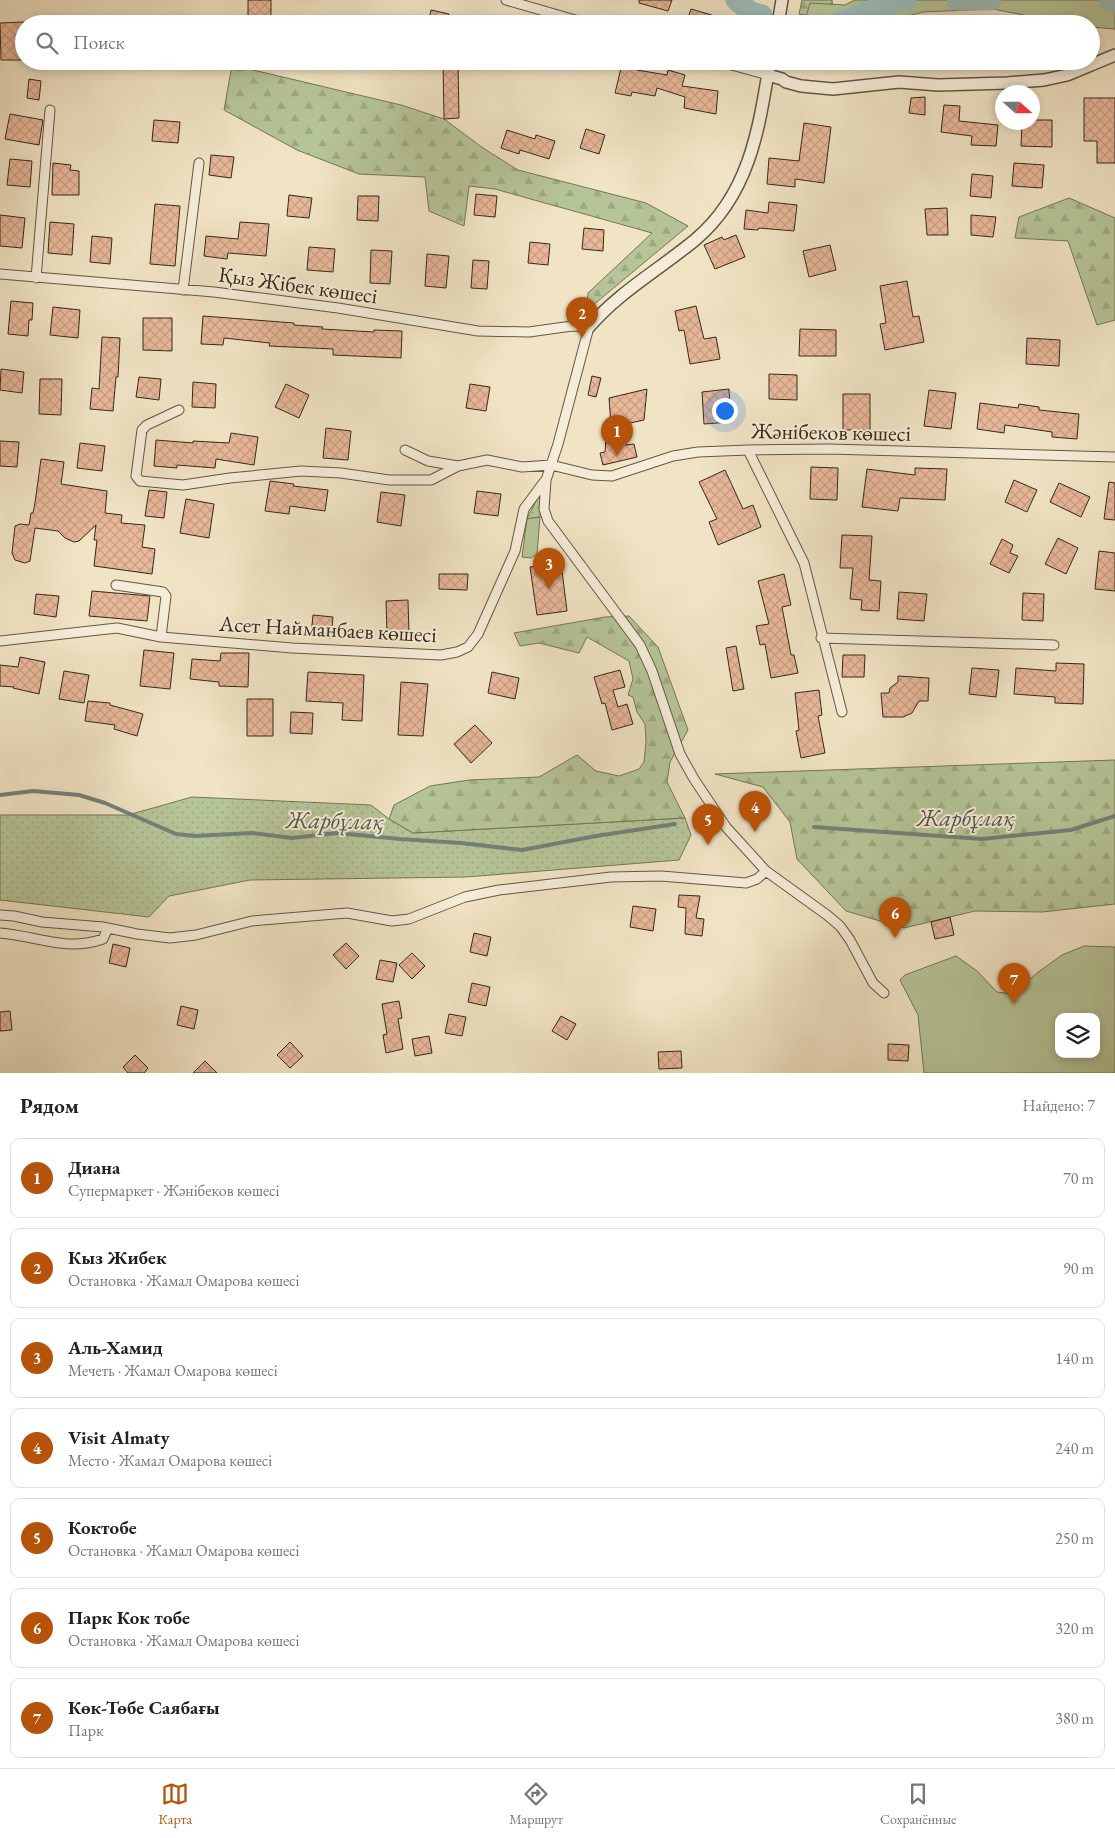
<!DOCTYPE html>
<html lang="ru">
<head>
<meta charset="utf-8">
<style>
	body { margin:0; font-family:"EB Garamond",serif; background:#f6f6f6; color:#222 }
	.controls { position:absolute; right:15px; bottom:15px; display:grid; overflow:hidden; border-radius:10px; box-shadow:0 2px 8px #0003 }
	.controls button { width:45px; height:45px; display:grid; place-items:center; padding:0; border:0; border-bottom:1px solid #e0e0e0; background:#fff; color:#222; font:25px sans-serif }
	.compass { position:absolute; left:995px; top:85px; width:45px; height:45px; border-radius:50%; background:#fff; box-shadow:0 2px 8px #0003; rotate:111deg }
	.you { position:absolute; left:724px; top:410px; width:18px; height:18px; margin:-12px; border:4px solid #fff; border-radius:50%; background:#1a73e8; box-shadow:0 0 0 8px #1a73e833 }
	.badge { display:grid; place-items:center; width:32px; height:32px; border-radius:50%; background:#b45309; color:#fff; font-size:16px; font-weight:700 }
	.pin { position:absolute; translate:-50% -41px; filter:drop-shadow(0 1px 2px #0008) }
	.pin::after { content:''; position:absolute; top:26px; width:18px; height:15px; background:inherit; clip-path:polygon(0 0,100% 0,50% 100%) }
	.list { margin:0; padding:0; list-style:none }
	h2 { display:flex; justify-content:space-between; align-items:center; height:65px; margin:0; padding:0 20px; font-size:21px }
	h2 small { font-size:16px; font-weight:400; color:#767676 }
	.list li { display:grid; grid-template-columns:32px 1fr auto; gap:15px; align-items:center; box-sizing:border-box; height:80px; margin:0 10px 10px; padding:0 10px; border:1px solid #e0e0e0; border-radius:10px }
	.list b { display:block; font-size:19px; white-space:nowrap }
	.list p { margin:0; font-size:16px; white-space:nowrap; color:#767676 }
	.list em { font-size:16px; font-style:normal; color:#767676 }
	.icon { flex:none; width:28px; height:28px; fill:none; stroke:currentColor; stroke-width:2; stroke-linecap:round; stroke-linejoin:round }
	.map { position:relative; flex:none; width:1115px; height:1073px; overflow:hidden }
	.search { position:absolute; background:#fff; box-shadow:0 2px 8px #0003; left:15px; right:15px; top:15px; height:55px; display:flex; align-items:center; gap:12px; box-sizing:border-box; padding:0 18px; border-radius:28px; color:#767676; font-size:19px }
	.sheet { height:695px; background:#fff }
	nav { display:flex; justify-content:space-around; align-items:center; box-sizing:border-box; height:70px; border-top:1px solid #e0e0e0; background:#fff; font-size:14px; color:#767676 }
	nav a { display:grid; justify-items:center; gap:2px }
	nav .on { color:#b45309 }
	.map>svg:first-child { display:block }
	.grass { fill:url(#grass-dots); stroke:#757659 }
	.forest { fill:url(#forest-firs); stroke:#757659 }
	.park { fill:#b6c598; stroke:#757659; fill-rule:evenodd }
	.lines { fill:none; stroke-linecap:round; stroke-linejoin:round }
	.stream { stroke:#72827a; stroke-width:4 }
	.river { stroke:#9cbeba; stroke-width:21 }
	.building { fill:url(#building-cross-hatch); stroke:#34281a }
	.minor-casing { stroke:#635745; stroke-width:11 }
	.tertiary-casing { stroke:#635745; stroke-width:14 }
	.minor { stroke:#f6edd9; stroke-width:9 }
	.tertiary { stroke:#f6edd9; stroke-width:11 }
	.labels { text-anchor:middle; dominant-baseline:central; stroke-width:4; stroke-linejoin:round; paint-order:stroke }
	.street-label { font-size:22px; fill:#34281a; stroke:#f6edd9 }
	.water-label { font-size:24px; font-style:italic; fill:#53554a; stroke:#f6edd9 }
</style>
</head>
<body>
<div class="map">
<svg width="1115" height="1073" viewBox="0 0 1115 1073">
	<defs>
		<pattern id="grass-dots" width="8" height="8" patternUnits="userSpaceOnUse" patternTransform="scale(1.25)"><rect width="8" height="8" fill="#b6c598"/><path d="M2 2h.1M6 6h.1" fill="none" stroke="#9da982" stroke-width="1.8" stroke-linecap="round"/></pattern>
		<pattern id="forest-firs" width="22" height="20" patternUnits="userSpaceOnUse" patternTransform="scale(1.25)"><rect width="22" height="20" fill="#b6c598"/><path d="M5 1l3.5 6h-7zM16 11l3.5 6h-7z" fill="#9da982"/></pattern>
		<pattern id="building-cross-hatch" width="8" height="8" patternUnits="userSpaceOnUse" patternTransform="scale(1.25)"><rect width="8" height="8" fill="#e9b89a"/><path d="M0 0l8 8M0 8l8-8" fill="none" stroke="#c89e84"/></pattern>
	</defs>
	<rect width="100%" height="100%" fill="#f1e4c5"/>
	<filter id="stains"><feTurbulence type="fractalNoise" baseFrequency=".004" numOctaves="4"/><feColorMatrix values="0 0 0 0 .2 0 0 0 0 .09 0 0 0 0 .02 0 0 0 .5 -.17"/></filter>
	<radialGradient id="worn" r=".72"><stop offset=".6" stop-color="#630" stop-opacity="0"/><stop offset="1" stop-color="#630" stop-opacity=".3"/></radialGradient>
	<path class="grass" d="M542,489L540,517L527,519Z
		M192,797L371,805L389,819L413,833L685,818L691,835L679,860L466,877L250,880L169,896L149,917L0,900V815H128Z"/>
	<path class="forest" d="M802,0H832L833,10L818,17L799,14Z
		M232,65L401,105L444,119L483,148L518,170L646,203L688,226L586,311L588,293L652,233L495,189L469,186L464,226L429,211L425,177L359,174L297,150L224,110Z
		M1069,198L1115,218V320L1097,325L1068,241L1015,238L1019,217Z
		M629,616L658,647L688,730L670,762L667,782L685,818L413,833L389,819L394,805L430,786L469,780L539,777L577,755L596,771L619,776L639,769L644,762L646,742L645,724L637,712L633,697L628,695L633,679L629,661L587,637L579,653L539,643L520,646L514,633L605,617Z
		M1115,760V904L1042,912L975,911L904,928L846,911L797,859L790,822L763,787L715,774Z"/>
	<path class="park" d="M855,0H1115V29L1091,27V24L1063,23L993,9L923,12L879,24H804L810,3L845,5Z
		M540,517L537,554L531,558L522,557L527,519Z
		M1084,946L1115,947V1073H924L918,1015L900,980L905,975L956,956L977,971L997,992L1012,994L1037,973L1062,955ZM1059,1017H1096V1054H1059Z"/>
	<g class="lines">
		<path class="stream" d="M0,795L33,791L79,795L105,803L176,834L195,836L252,833L292,838L337,833L400,839L461,843L522,850L596,836L675,824
			M814,827L982,839L1071,830L1115,816"/>
		<path class="river" d="M736,0L751,12L762,15
			M957,0H991
			M1109,0L1115,2
			M839,22L900,0H907"/>
	</g>
	<path class="building" d="M248,0H271V17H248Z
		M639,0H672L668,11L639,3Z
		M691,9L732,21V24H686Z
		M431,10L449,14L446,24H428Z
		M24,22V60H1L0,23Z
		M443,61H458L459,118L444,119Z
		M622,64L638,67L637,70L667,75L668,70L685,75L682,86L718,91L716,114L684,108L685,97L657,88L655,96L632,92L631,96L615,93Z
		M29,79L41,81L39,100L27,98Z
		M925,97V115L909,113L911,98Z
		M1084,98H1115V163H1097V141H1084Z
		M944,105L960,106L959,121L998,125L996,146L971,145L972,136L941,132Z
		M10,114L43,120L39,145L5,139Z
		M154,120L180,122L178,143L152,141Z
		M1032,120H1052V147L1021,146L1022,122H1032Z
		M804,123L831,127L824,183L795,179V187L767,184L769,158L799,161Z
		M586,129L605,135L599,154L580,148Z
		M507,130L535,139L536,135L555,141L549,159L520,150L519,154L501,148Z
		M211,155L234,157L231,178L209,175Z
		M10,159L32,161L30,187L7,185Z
		M53,163L71,165L70,170L79,171V195H52Z
		M1014,163L1044,165L1042,188L1012,186Z
		M972,174L993,176L991,198L970,196Z
		M476,194L497,196L495,217L474,215Z
		M289,195L312,198L309,218L287,216Z
		M358,196H379L378,221L357,220Z
		M769,202L797,205L794,231L759,228L758,230L744,229L746,210L768,213Z
		M155,204L180,206L175,266L150,264Z
		M947,208L948,235H927L925,209Z
		M0,215L25,218L22,248L0,246Z
		M971,215L996,217L993,237L971,235Z
		M50,222L74,224L72,255L48,253Z
		M240,222L269,224L266,256L228,253L227,259L204,256L206,236L238,239Z
		M584,228L604,230L603,251L582,249Z
		M736,235L745,257L715,269L704,245L722,237L724,240Z
		M92,236L112,238L110,264L90,262Z
		M530,242L550,244L548,265L528,263Z
		M830,245L836,270L809,277L803,251Z
		M309,247L335,249L333,272L307,270Z
		M371,250L392,251L390,284L370,283Z
		M427,254L449,256L446,288L425,286Z
		M473,260L489,261L487,289L471,288Z
		M907,281L913,317L919,316L924,342L885,350L880,324L886,323L880,286Z
		M11,301L33,303L32,320H29L28,336L8,334Z
		M696,306L704,339L716,337L720,359L690,364L684,330L679,331L675,311Z
		M53,307L80,310L78,338L50,335Z
		M203,316L294,323V325L323,327L322,329L374,332V330L402,331L401,358L333,355V349L269,346L270,343L224,338L223,345L201,344Z
		M143,318H172V351L143,350Z
		M800,329L836,330V356H799Z
		M102,337L120,338L118,377H116L113,411L90,409L92,388L99,389Z
		M1027,338L1060,340L1059,366L1026,364Z
		M1,369L24,372L22,393L0,390Z
		M769,374L797,375V400L769,399Z
		M592,376L601,378L596,397L588,395Z
		M139,377L161,379L159,400L136,397Z
		M40,379H62L61,415L39,414Z
		M193,382L216,384L215,408L192,407Z
		M286,384L309,395L299,418L275,407Z
		M470,384L490,387L486,411L466,408Z
		M647,389L644,420L621,425L626,445L634,444L637,457L603,465L600,453L605,452L606,439L612,438L609,398Z
		M729,389L731,422L704,424L702,392Z
		M929,390L956,393L951,429L924,426Z
		M843,394H870V430H843Z
		M980,403L1018,408L1019,404L1039,407V410L1079,414L1077,439L1052,437V432L1005,425L1004,433L977,429Z
		M326,428L351,431L348,460L323,458Z
		M231,433L258,437L254,465L216,459L215,468L177,465V468L154,466L156,440L193,443V441L229,443Z
		M0,441L19,442L17,467L0,466Z
		M80,443L105,446L102,471L77,468Z
		M41,459L64,462L61,484L107,491L105,513L122,515L121,523L145,525L142,547L155,549L152,574L94,566L97,540H94L96,525L79,541L74,542L65,538L58,531L35,528L30,561L25,563L15,560L12,553L15,526L20,524L29,525L31,513H33L35,503Z
		M811,467L838,468L837,500L810,499Z
		M915,468L947,469L945,500L900,498L898,511L862,507L867,469L915,475Z
		M725,470L743,509L753,505L761,527L718,545L709,522L717,519L699,482Z
		M1014,480L1037,490L1027,512L1005,502Z
		M270,481L294,484L293,486L328,490L325,511L290,506L289,514L265,511Z
		M1109,482L1115,483V520L1104,519Z
		M1059,483L1090,497L1081,517L1050,502Z
		M149,490L167,492L164,518L145,516Z
		M477,491L501,494L498,516L474,513Z
		M381,492L405,495L401,526L377,522Z
		M186,499L214,504L209,538L180,533Z
		M842,535L872,536L869,580L881,581L879,611L861,610L862,600L850,599L853,568H840Z
		M1058,538L1078,548L1066,574L1045,564Z
		M1002,539L1013,545L1010,553L1018,556L1009,573L990,564Z
		M1099,551L1115,553V591L1095,589Z
		M561,563L567,611L537,615L530,567Z
		M439,574H468L467,590L439,589Z
		M784,574L791,605L782,607L791,655H794L798,673L771,678L765,644L760,645L756,626L769,624L758,581Z
		M92,591L150,596L147,621L89,616Z
		M899,592L927,594L924,621L897,619Z
		M1023,593L1044,594L1043,621L1022,620Z
		M36,594L59,596L56,617L34,614Z
		M408,600L409,634L387,635L386,601Z
		M313,615L333,617L331,638L311,636Z
		M736,646L744,689L733,691L726,648Z
		M144,650L174,653L170,689L140,686Z
		M221,653H249L248,687L219,686V682L190,679L192,659L220,661Z
		M843,655H865L864,677H842Z
		M20,657L45,662L39,694L13,688L14,687L0,686V665L18,667Z
		M1056,663L1084,664L1083,704L1055,703V697L1014,694L1016,668L1056,671Z
		M972,668L999,670L996,697L969,694Z
		M620,670L625,687L613,690L618,707L627,704L633,724L612,730L605,703L602,704L594,677Z
		M64,671L89,675L84,703L59,699Z
		M308,672L364,675L362,721L342,720L343,703L306,701Z
		M492,672L519,678L515,699L488,693Z
		M898,676L929,678L928,701H919L912,713L903,717H883L881,693H889L890,688L898,682Z
		M401,682L428,684L423,736L398,735Z
		M819,690L822,715L818,716L825,753L801,758L796,731L799,730L795,693Z
		M247,699H273V736H247Z
		M88,701L110,703V705L143,714L137,736L114,729L115,725L85,721Z
		M291,712L313,713L312,734L290,733Z
		M475,725L492,743L471,763L454,744Z
		M679,895L700,896L696,918L704,919L702,936L685,934L686,908L678,907Z
		M633,906L656,909L653,931L630,927Z
		M950,917L954,935L935,939L931,922Z
		M474,933L491,937L487,956L470,952Z
		M346,943L359,956L346,969L333,955Z
		M113,944L130,948L126,967L109,963Z
		M412,953L425,966L412,979L399,965Z
		M380,960L397,963L393,982L376,979Z
		M472,983L490,987L486,1006L468,1002Z
		M399,1001L402,1018L398,1019L403,1049L386,1053L383,1035L387,1034L382,1004Z
		M181,1006L198,1010L194,1029L177,1025Z
		M10,1011L12,1030L0,1031V1012Z
		M449,1014L466,1017L462,1036L445,1033Z
		M561,1016L576,1024L567,1040L552,1031Z
		M429,1036L432,1053L415,1056L412,1039Z
		M290,1042L303,1056L290,1068L277,1055Z
		M888,1044L909,1045L908,1061L888,1060Z
		M681,1051L682,1068L659,1069L658,1052Z
		M135,1055L148,1068L144,1073H128L123,1067Z
		M205,1061L217,1073H193Z"/>
	<g class="lines">
		<defs>
			<path id="minor" d="M506,0L589,24
				M717,61L768,75
				M0,274L214,292L338,308L478,331L529,332L572,326L589,327L558,444L546,480L544,509L548,521L640,645L652,671L680,754L694,779L726,827L766,871L827,915L840,926L850,940L873,983L884,993
				M36,278L50,110
				M183,290L199,163
				M179,410L147,425L142,430L136,476L140,481L183,485L230,478L301,471L341,473L389,480H431L458,466
				M405,450L428,461L458,466L487,460L522,467L551,465L592,475L612,476L673,456L698,452L748,450L829,449L1115,457
				M748,450L804,563L842,712
				M116,585L163,592L166,596L161,637
				M821,638L1054,645
				M0,641L117,628L161,637L292,648L441,655L457,652L468,647L478,634L515,551L524,509L544,482
				M0,915L14,916L42,922L103,927L137,934L170,938L196,935L252,921L347,913L392,921L409,919L465,897L499,890L611,877L661,876L746,883L757,879L766,871
				M0,933C38,936 65,952 103,939L108,928"/>
			<path id="tertiary" d="M778,24L782,0
				M768,75L782,79L786,82L801,86L833,89L899,82L938,85L1007,83L1044,80L1067,75L1115,55
				M589,327C619,292 660,269 695,240C750,194 759,128 770,61"/>
		</defs>
		<use href="#minor" class="minor-casing"/>
		<use href="#tertiary" class="tertiary-casing"/>
		<use href="#minor" class="minor"/>
		<use href="#tertiary" class="tertiary"/>
	</g>
	<g class="labels">
		<g class="street-label">
			<text transform="translate(298 285) rotate(8)">Қыз Жібек көшесі</text>
			<text transform="translate(831 432) rotate(1)">Жәнібеков көшесі</text>
			<text transform="translate(328 629) rotate(3)">Асет Найманбаев көшесі</text>
		</g>
		<g class="water-label">
			<text x="966" y="817">Жарбұлақ</text>
			<text transform="translate(335 820) rotate(1)">Жарбұлақ</text>
		</g>
	</g>
	<rect width="100%" height="100%" filter="url(#stains)"/>
	<rect width="100%" height="100%" fill="url(#worn)"/>
</svg>
<div class="controls">
<button><svg class="icon" aria-label="layers" viewBox="0 0 24 24"><path d="M12 4l9 5-9 5-9-5zM3 14l9 5 9-5"/></svg></button>
</div>
<svg class="compass" viewBox="-18 -18 36 36"><path d="M0-13l5 13h-10z" fill="#e53935"/><path d="M0 13l5-13h-10z" fill="#767676"/></svg>
<div class="you"></div>
<div class="pin badge" style="left:617px;top:456px">1</div>
<div class="pin badge" style="left:582px;top:338px">2</div>
<div class="pin badge" style="left:549px;top:589px">3</div>
<div class="pin badge" style="left:755px;top:832px">4</div>
<div class="pin badge" style="left:708px;top:845px">5</div>
<div class="pin badge" style="left:895px;top:938px">6</div>
<div class="pin badge" style="left:1014px;top:1004px">7</div>
<div class="search"><svg class="icon" aria-label="search" viewBox="0 0 24 24"><circle cx="10" cy="10" r="6"/><path d="M15 15l6 6"/></svg>Поиск</div>
</div>
<section class="sheet">
<h2>Рядом<small>Найдено: 7</small></h2>
<ul class="list">
<li><span class="badge">1</span><div><b>Диана</b><p>Супермаркет · Жәнібеков көшесі</p></div><em>70 m</em></li>
<li><span class="badge">2</span><div><b>Кыз Жибек</b><p>Остановка · Жамал Омарова көшесі</p></div><em>90 m</em></li>
<li><span class="badge">3</span><div><b>Аль-Хамид</b><p>Мечеть · Жамал Омарова көшесі</p></div><em>140 m</em></li>
<li><span class="badge">4</span><div><b>Visit Almaty</b><p>Место · Жамал Омарова көшесі</p></div><em>240 m</em></li>
<li><span class="badge">5</span><div><b>Коктобе</b><p>Остановка · Жамал Омарова көшесі</p></div><em>250 m</em></li>
<li><span class="badge">6</span><div><b>Парк Кок тобе</b><p>Остановка · Жамал Омарова көшесі</p></div><em>320 m</em></li>
<li><span class="badge">7</span><div><b>Көк-Төбе Саябағы</b><p>Парк</p></div><em>380 m</em></li>
</ul>
</section>
<nav>
<a class="on"><svg class="icon" aria-label="map" viewBox="0 0 24 24"><path d="M3 6l6-2 6 2 6-2v14l-6 2-6-2-6 2zM9 4v14M15 6v14"/></svg>Карта</a>
<a><svg class="icon" aria-label="directions" viewBox="0 0 24 24"><path d="M12 3l9 9-9 9-9-9zM9 14v-3h6M13 9l2 2-2 2"/></svg>Маршрут</a>
<a><svg class="icon" aria-label="saved" viewBox="0 0 24 24"><path d="M7 4h10v16l-5-4-5 4z"/></svg>Сохранённые</a>
</nav>
</body>
</html>
